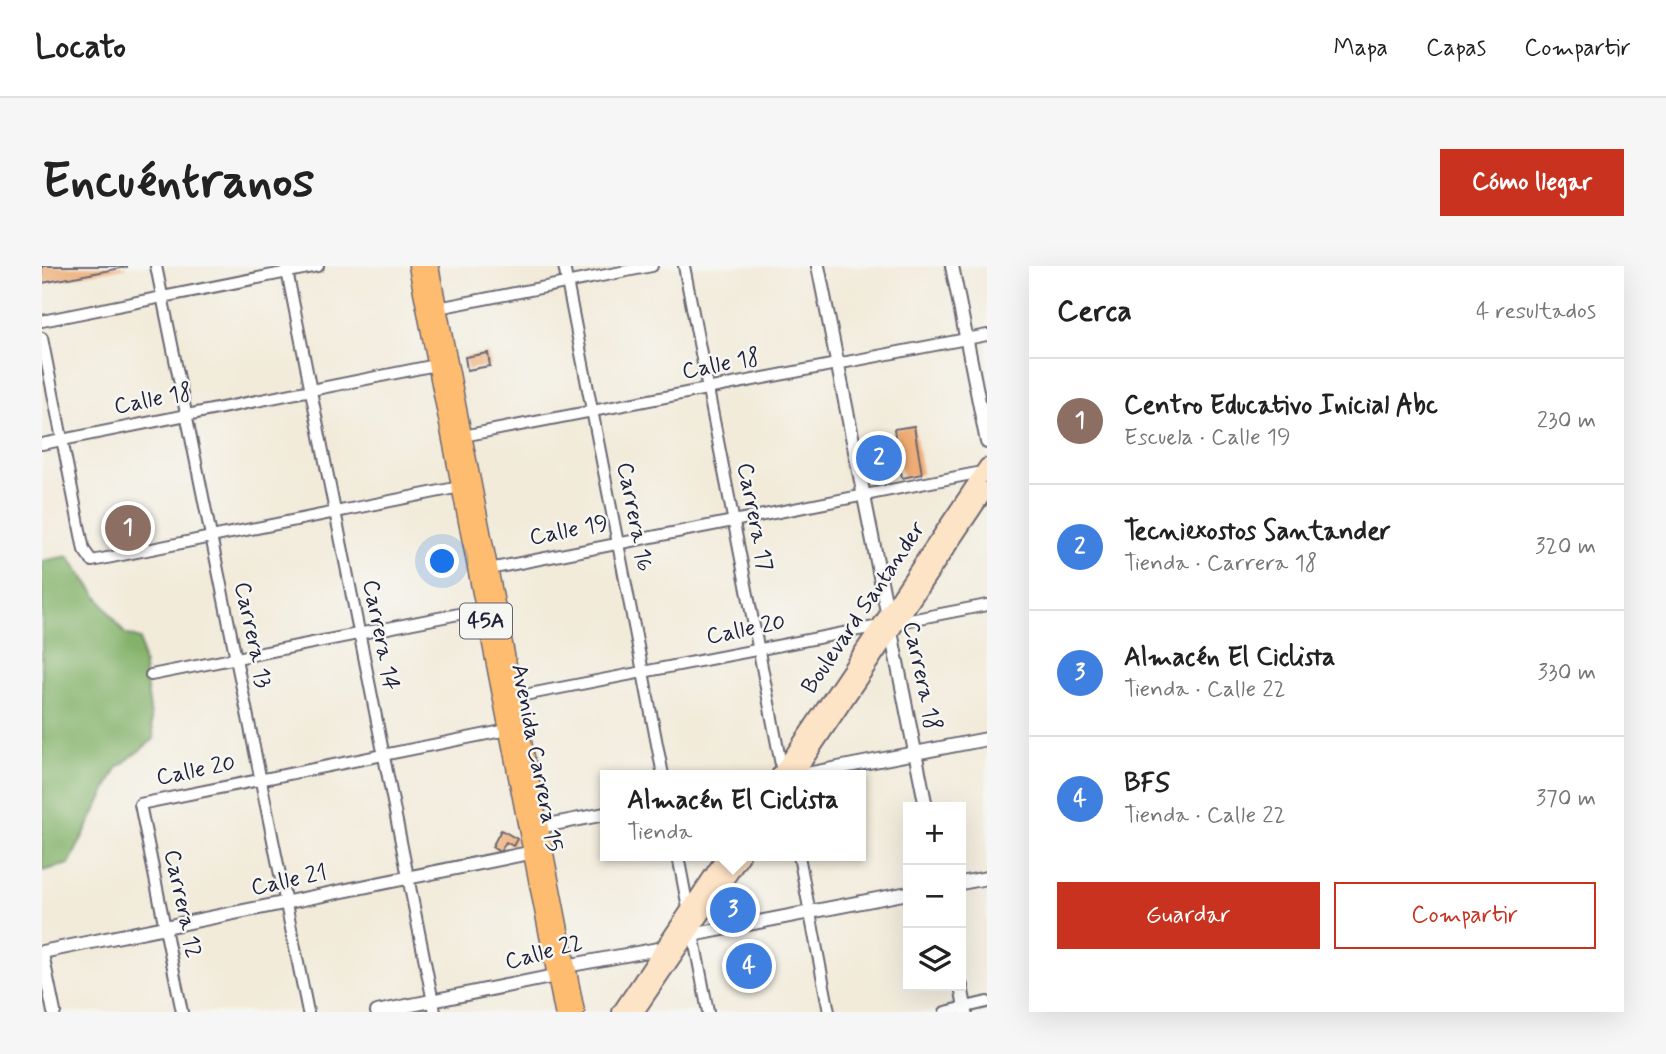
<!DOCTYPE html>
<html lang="es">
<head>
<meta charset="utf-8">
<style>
	body { margin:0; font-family:Mynerve,sans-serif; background:#f6f6f6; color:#222 }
	.controls { position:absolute; right:21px; bottom:21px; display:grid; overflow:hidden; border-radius:0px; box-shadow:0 7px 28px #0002 }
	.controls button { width:63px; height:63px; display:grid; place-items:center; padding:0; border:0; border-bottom:2px solid #e0e0e0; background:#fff; color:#222; font:35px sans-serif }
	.you { position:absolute; left:401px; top:296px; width:24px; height:24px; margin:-18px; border:5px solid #fff; border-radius:50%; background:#1a73e8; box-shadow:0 0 0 10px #1a73e833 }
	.badge { display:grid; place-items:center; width:46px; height:46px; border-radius:50%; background:#c8321e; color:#fff; font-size:23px; font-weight:700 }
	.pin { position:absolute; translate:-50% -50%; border:4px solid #fff; box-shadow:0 2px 7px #0006 }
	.popup { position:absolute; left:558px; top:504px; width:266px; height:91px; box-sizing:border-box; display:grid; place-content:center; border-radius:0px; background:#fff; filter:drop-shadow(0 2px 5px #0005); font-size:23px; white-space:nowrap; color:#767676 }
	.popup b { font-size:26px; color:#222 }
	.popup::after { content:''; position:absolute; left:50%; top:100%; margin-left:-14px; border:14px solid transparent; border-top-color:#fff }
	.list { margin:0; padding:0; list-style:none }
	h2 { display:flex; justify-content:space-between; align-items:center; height:91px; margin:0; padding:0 28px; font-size:30px }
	h2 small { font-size:23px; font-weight:400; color:#767676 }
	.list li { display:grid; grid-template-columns:46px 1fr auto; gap:21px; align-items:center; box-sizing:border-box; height:126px; padding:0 28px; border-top:2px solid #e0e0e0 }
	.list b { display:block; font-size:26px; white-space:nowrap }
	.list p { margin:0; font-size:23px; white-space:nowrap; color:#767676 }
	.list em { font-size:23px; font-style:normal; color:#767676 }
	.actions { display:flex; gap:14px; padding:21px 28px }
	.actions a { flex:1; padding:16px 0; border:2px solid #c8321e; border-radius:0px; text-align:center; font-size:24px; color:#c8321e }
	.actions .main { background:#c8321e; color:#fff }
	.icon { flex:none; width:38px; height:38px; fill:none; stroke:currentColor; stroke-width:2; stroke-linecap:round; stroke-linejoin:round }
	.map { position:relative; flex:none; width:945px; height:746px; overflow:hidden; border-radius:0px }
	header { display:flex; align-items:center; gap:42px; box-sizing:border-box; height:98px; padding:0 35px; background:#fff; border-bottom:2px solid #e0e0e0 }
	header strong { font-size:33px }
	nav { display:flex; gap:38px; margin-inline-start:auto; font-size:24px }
	.intro { display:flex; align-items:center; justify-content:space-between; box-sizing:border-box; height:168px; padding:0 42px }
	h1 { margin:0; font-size:49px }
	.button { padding:18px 32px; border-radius:0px; background:#c8321e; color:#fff; font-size:24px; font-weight:700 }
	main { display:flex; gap:42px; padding:0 42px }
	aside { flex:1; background:#fff; border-radius:0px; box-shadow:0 7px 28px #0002 }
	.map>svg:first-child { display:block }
	.forest { fill:#84b26b; stroke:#536a53; stroke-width:2 }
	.building { fill:#eea970 }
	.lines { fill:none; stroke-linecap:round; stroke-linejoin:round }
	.minor-casing { stroke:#6b6873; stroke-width:14 }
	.tertiary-casing { stroke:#6b6873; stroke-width:16 }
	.secondary-casing { stroke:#6b6873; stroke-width:18 }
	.primary-casing { stroke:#6b6873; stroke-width:19 }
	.minor { stroke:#fff; stroke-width:10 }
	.tertiary { stroke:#fff; stroke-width:12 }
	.secondary { stroke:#fee4c6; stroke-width:14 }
	.primary { stroke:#fdbc70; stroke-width:16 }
	.labels { text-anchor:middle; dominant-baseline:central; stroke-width:5; stroke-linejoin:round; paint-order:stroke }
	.shield { fill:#f6f6f2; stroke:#626272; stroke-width:2 }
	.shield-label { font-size:21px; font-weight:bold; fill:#22223b }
	.street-label { font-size:23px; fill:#22223b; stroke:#f6f6f2 }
</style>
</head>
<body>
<header>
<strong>Locato</strong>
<nav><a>Mapa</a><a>Capas</a><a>Compartir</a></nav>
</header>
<div class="intro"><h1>Encuéntranos</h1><a class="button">Cómo llegar</a></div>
<main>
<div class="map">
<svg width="945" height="746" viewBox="0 0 945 746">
	<rect width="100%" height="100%" fill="#f6f6f2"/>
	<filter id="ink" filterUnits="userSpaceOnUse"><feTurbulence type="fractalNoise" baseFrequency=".0143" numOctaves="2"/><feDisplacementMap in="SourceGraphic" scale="14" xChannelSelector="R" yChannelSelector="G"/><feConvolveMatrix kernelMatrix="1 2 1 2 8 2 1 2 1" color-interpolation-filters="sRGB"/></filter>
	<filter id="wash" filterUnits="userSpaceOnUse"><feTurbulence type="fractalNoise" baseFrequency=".00686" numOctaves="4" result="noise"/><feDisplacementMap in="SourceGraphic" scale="28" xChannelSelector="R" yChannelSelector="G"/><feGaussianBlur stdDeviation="1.57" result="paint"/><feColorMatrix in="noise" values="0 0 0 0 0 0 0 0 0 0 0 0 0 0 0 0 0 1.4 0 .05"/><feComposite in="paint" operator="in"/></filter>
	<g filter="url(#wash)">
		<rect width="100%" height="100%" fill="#f2ebda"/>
		<path class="forest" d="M26,290L83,368L98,373L112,473L75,502L27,598L0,605V295Z"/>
		<g id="blocks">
			<path class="building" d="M0,0H85V1L0,17Z
				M446,87L448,100L425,104L423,91Z
				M872,160L880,208L860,212L852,163Z
				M459,564L475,573L471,580L464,576L458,586L450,581Z"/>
		</g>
	</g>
	<g filter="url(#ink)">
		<use href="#blocks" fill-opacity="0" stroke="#6b6873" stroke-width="2"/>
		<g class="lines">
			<defs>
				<path id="minor" d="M114,0L266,746
					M244,0L393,746
					M522,0L621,509
					M642,0L741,509
					M396,42L610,0
					M0,55L276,0
					M0,72L42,284L50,295L418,221
					M421,170L945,69
					M0,178L394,99
					M447,303L945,205
					M109,409L442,343
					M472,431L945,339
					M636,590L666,746
					M757,590L787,746
					M140,746L98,538L465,464
					M903,746L945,736"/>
				<path id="tertiary" d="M776,0L884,541
					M910,0L945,176
					M760,509L945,473
					M491,562L563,548
					M919,617L945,612
					M645,670L866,627
					M0,686L497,585
					M0,688L12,746
					M919,720L924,746
					M335,746L513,710L524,700L627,681"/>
				<path id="secondary" d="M737,509L945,200
					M753,509L945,223
					M578,746L683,590
					M594,746L700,590"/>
				<path id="primary" d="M375,0L521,746
					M388,0L534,746"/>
			</defs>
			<use href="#minor" class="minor-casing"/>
			<use href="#tertiary" class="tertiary-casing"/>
			<use href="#secondary" class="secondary-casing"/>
			<use href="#primary" class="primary-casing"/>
			<use href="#minor" class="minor"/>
			<use href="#tertiary" class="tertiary"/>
			<use href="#secondary" class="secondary"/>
			<use href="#primary" class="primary"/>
		</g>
	</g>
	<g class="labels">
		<rect class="shield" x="418" y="337.5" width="52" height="35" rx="5"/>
		<g class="shield-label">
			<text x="444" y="355">45A</text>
		</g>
		<g class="street-label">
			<text transform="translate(679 99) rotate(-11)">Calle 18</text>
			<text transform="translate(111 134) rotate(-11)">Calle 18</text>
			<text transform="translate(592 251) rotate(79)">Carrera 16</text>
			<text transform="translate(712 251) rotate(79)">Carrera 17</text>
			<text transform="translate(527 265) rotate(-11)">Calle 19</text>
			<text transform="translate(822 342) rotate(-56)">Boulevard Santander</text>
			<text transform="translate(704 364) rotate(-11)">Calle 20</text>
			<text transform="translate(210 369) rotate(78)">Carrera 13</text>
			<text transform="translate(338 369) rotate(79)">Carrera 14</text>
			<text transform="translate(879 410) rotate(78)">Carrera 18</text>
			<text transform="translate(494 492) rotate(79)">Avenida Carrera 15</text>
			<text transform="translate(154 505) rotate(-11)">Calle 20</text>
			<text transform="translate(247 615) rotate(-12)">Calle 21</text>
			<text transform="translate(140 638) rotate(78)">Carrera 12</text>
			<text transform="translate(502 687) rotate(-15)">Calle 22</text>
		</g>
	</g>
</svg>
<div class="controls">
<button>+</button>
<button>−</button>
<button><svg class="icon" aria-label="layers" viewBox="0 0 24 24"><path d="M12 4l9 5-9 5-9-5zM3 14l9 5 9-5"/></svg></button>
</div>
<div class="you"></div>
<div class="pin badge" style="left:86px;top:262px;background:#8d6e63">1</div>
<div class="pin badge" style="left:837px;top:192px;background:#3f7fe0">2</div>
<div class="pin badge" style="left:691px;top:644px;background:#3f7fe0">3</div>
<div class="popup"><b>Almacén El Ciclista</b>Tienda</div>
<div class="pin badge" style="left:707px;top:700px;background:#3f7fe0">4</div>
</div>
<aside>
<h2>Cerca<small>4 resultados</small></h2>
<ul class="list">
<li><span class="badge" style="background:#8d6e63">1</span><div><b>Centro Educativo Inicial Abc</b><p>Escuela · Calle 19</p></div><em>230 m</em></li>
<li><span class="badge" style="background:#3f7fe0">2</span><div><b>Tecniexostos Santander</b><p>Tienda · Carrera 18</p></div><em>320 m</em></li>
<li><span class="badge" style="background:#3f7fe0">3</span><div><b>Almacén El Ciclista</b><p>Tienda · Calle 22</p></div><em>330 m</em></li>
<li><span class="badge" style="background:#3f7fe0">4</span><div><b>BFS</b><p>Tienda · Calle 22</p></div><em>370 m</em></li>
</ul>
<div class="actions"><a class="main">Guardar</a><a>Compartir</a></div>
</aside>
</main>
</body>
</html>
